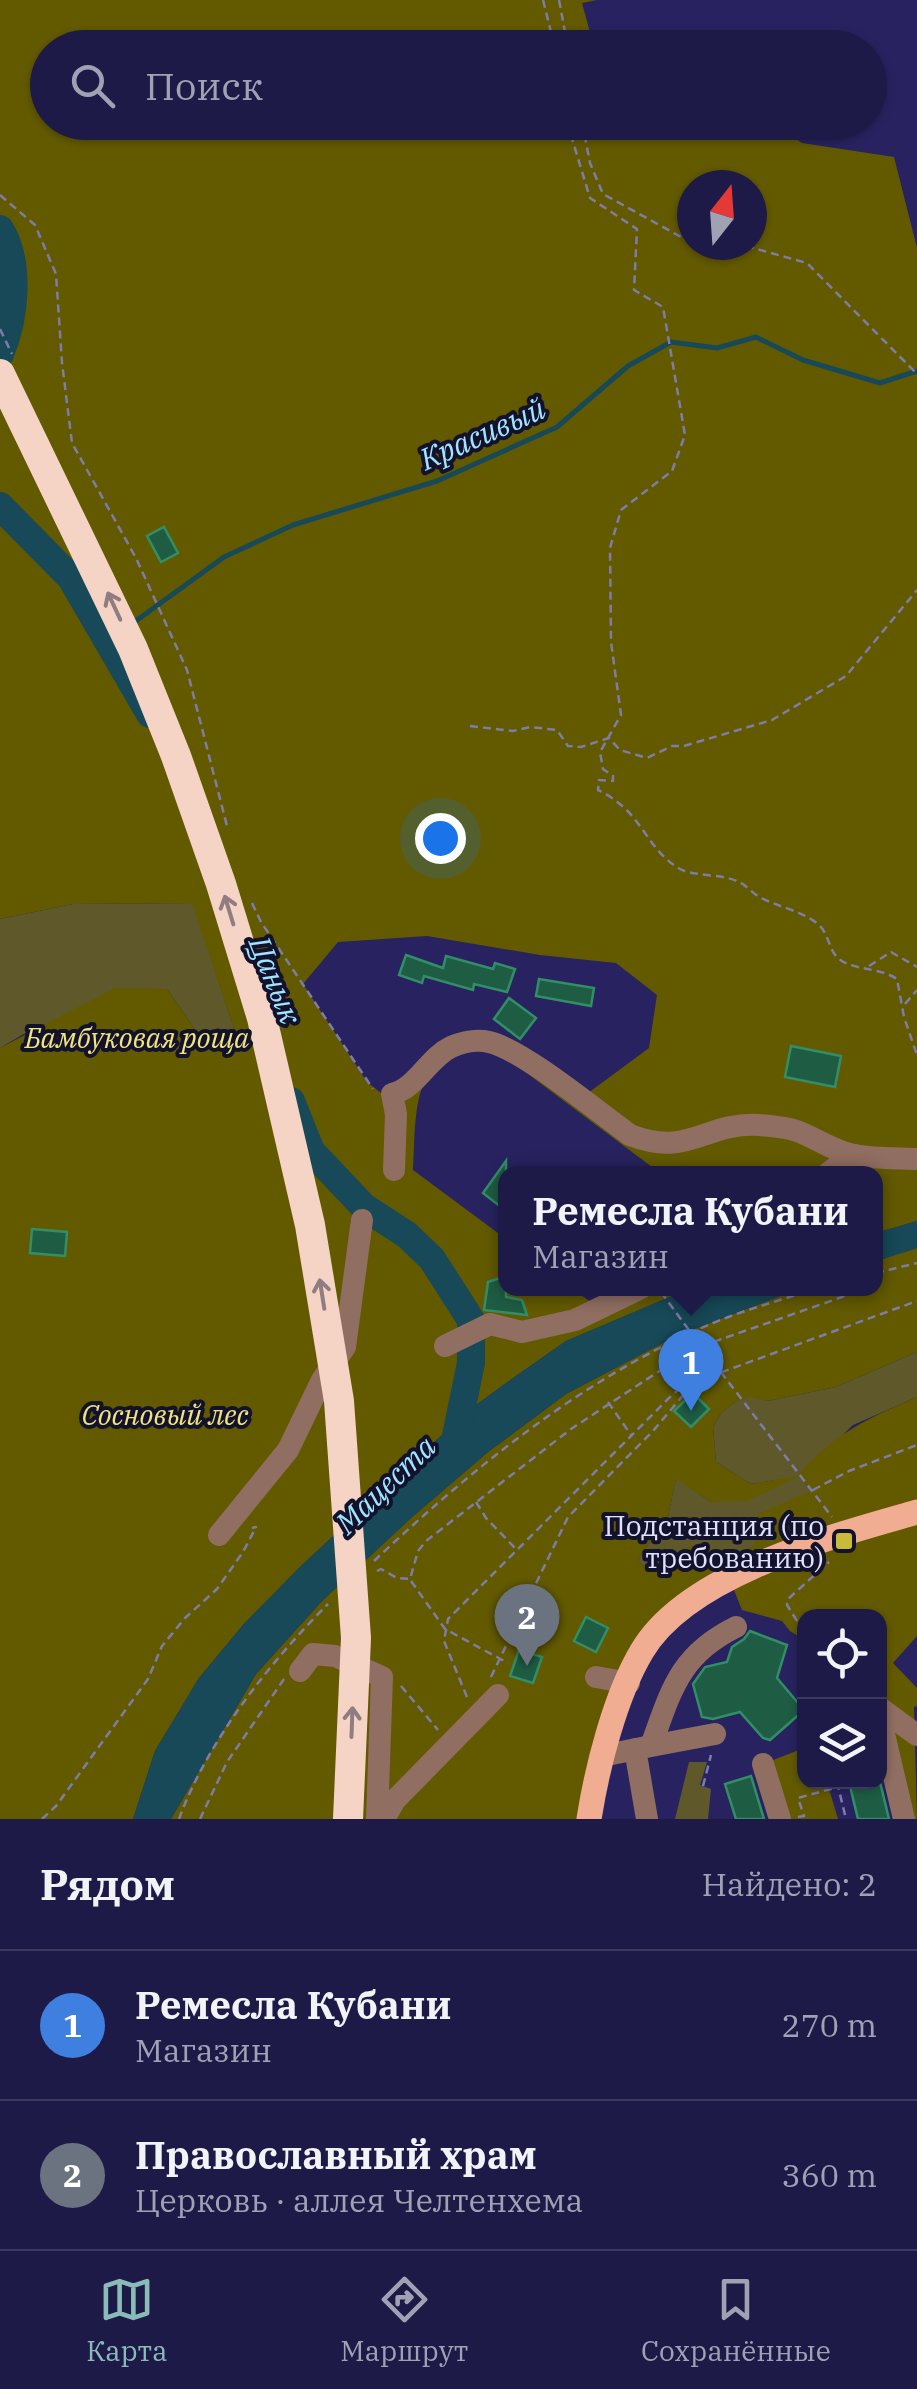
<!DOCTYPE html>
<html lang="ru">
<head>
<meta charset="utf-8">
<style>
	body { margin:0; font-family:"IBM Plex Serif",serif; background:#2b2752; color:#f1f3f6 }
	.controls { position:absolute; right:30px; bottom:30px; display:grid; overflow:hidden; border-radius:20px; box-shadow:0 2px 8px #0004 }
	.controls button { width:90px; height:90px; display:grid; place-items:center; padding:0; border:0; border-bottom:2px solid #3c3860; background:#1e1a48; color:#f1f3f6; font:50px sans-serif }
	.compass { position:absolute; left:677px; top:170px; width:90px; height:90px; border-radius:50%; background:#1e1a48; box-shadow:0 2px 8px #0004; rotate:17deg }
	.you { position:absolute; left:440px; top:838px; width:35px; height:35px; margin:-25px; border:8px solid #fff; border-radius:50%; background:#1a73e8; box-shadow:0 0 0 15px #1a73e833 }
	.badge { display:grid; place-items:center; width:65px; height:65px; border-radius:50%; background:#8bbbb9; color:#fff; font-size:32px; font-weight:700 }
	.pin { position:absolute; translate:-50% -82px; filter:drop-shadow(0 2px 5px #0008) }
	.pin::after { content:''; position:absolute; top:52px; width:35px; height:30px; background:inherit; clip-path:polygon(0 0,100% 0,50% 100%) }
	.popup { position:absolute; left:498px; top:1166px; width:385px; height:130px; box-sizing:border-box; display:grid; place-content:center; border-radius:20px; background:#1e1a48; filter:drop-shadow(0 2px 8px #0005); font-size:32px; white-space:nowrap; color:#a1a1b4 }
	.popup b { font-size:38px; color:#f1f3f6 }
	.popup::after { content:''; position:absolute; left:50%; top:100%; margin-left:-20px; border:20px solid transparent; border-top-color:#1e1a48 }
	.list { margin:0; padding:0; list-style:none }
	h2 { display:flex; justify-content:space-between; align-items:center; height:130px; margin:0; padding:0 40px; font-size:42px }
	h2 small { font-size:32px; font-weight:400; color:#a1a1b4 }
	.list li { display:grid; grid-template-columns:65px 1fr auto; gap:30px; align-items:center; box-sizing:border-box; height:150px; padding:0 40px; border-top:2px solid #3c3860 }
	.list b { display:block; font-size:38px; white-space:nowrap }
	.list p { margin:0; font-size:32px; white-space:nowrap; color:#a1a1b4 }
	.list em { font-size:32px; font-style:normal; color:#a1a1b4 }
	.icon { flex:none; width:55px; height:55px; fill:none; stroke:currentColor; stroke-width:2; stroke-linecap:round; stroke-linejoin:round }
	.map { position:relative; flex:none; width:917px; height:1819px; overflow:hidden }
	.search { position:absolute; background:#1e1a48; box-shadow:0 2px 8px #0004; left:30px; right:30px; top:30px; height:110px; display:flex; align-items:center; gap:25px; box-sizing:border-box; padding:0 35px; border-radius:55px; color:#a1a1b4; font-size:38px }
	.sheet { height:430px; background:#1e1a48 }
	nav { display:flex; justify-content:space-around; align-items:center; box-sizing:border-box; height:140px; border-top:2px solid #3c3860; background:#1e1a48; font-size:28px; color:#a1a1b4 }
	nav a { display:grid; justify-items:center; gap:5px }
	nav .on { color:#8bbbb9 }
	.map>svg:first-child { display:block }
	.green { fill:#5e582a }
	.forest { fill:#635a00; fill-rule:evenodd }
	.water { fill:#174958 }
	.lines { fill:none; stroke-linecap:round; stroke-linejoin:round }
	.stream { stroke:#174958; stroke-width:5 }
	.river { stroke:#174958; stroke-width:28 }
	.building { fill:#1e5d43; stroke:#328e67; stroke-width:2.5 }
	.path { stroke:#7e7ca8; stroke-width:2.5; stroke-dasharray:8 5; stroke-linecap:butt }
	.minor { stroke:#906e61; stroke-width:22 }
	.major { stroke:#f1ad92; stroke-width:25 }
	.path-bridge { stroke:#7e7ca8; stroke-width:2.5; stroke-dasharray:8 5; stroke-linecap:butt }
	.highway-bridge { stroke:#f5d4c6; stroke-width:30 }
	.oneway { stroke:#8f7d81 }
	.poi-dot { fill:#caba3a; stroke:#13122d; stroke-width:4 }
	.labels { text-anchor:middle; dominant-baseline:central; stroke-width:8; stroke-linejoin:round; paint-order:stroke }
	.park-label { font-size:28px; font-style:italic; fill:#f1e47b; stroke:#13122d }
	.poi-label { font-size:28px; fill:#e1e2fa; stroke:#13122d; text-anchor:end }
	.water-label { font-size:30px; font-style:italic; fill:#a0e4fd; stroke:#13122d }
</style>
</head>
<body>
<div class="map">
<svg width="917" height="1819" viewBox="0 0 917 1819">
	<rect width="100%" height="100%" fill="#282360"/>
	<path class="green" d="M193,903L237,1038L210,1051L167,989L27,1032L0,1048V919L73,904Z
		M917,1352V1397L853,1425L800,1476L811,1491L755,1546L710,1563L691,1547L642,1567L638,1559L668,1516L676,1478L711,1502L797,1477L751,1484L716,1462L713,1427L721,1413L735,1402L750,1396L767,1401L836,1387Z
		M689,1762H707L700,1785L711,1789L708,1819H675Z"/>
	<path class="forest" d="M0,0H597L582,3L594,47L48,48V122H617L619,126L631,122H769L802,143L894,157L917,248V1221L876,1233V1174H672L652,1167L496,1050C482,1051 460,1048 449,1054C410,1075 416,1133 413,1170L506,1239V1288L572,1289L594,1304L623,1289H689L566,1341L516,1376L469,1410L301,1566L243,1625L199,1678L155,1751L133,1819H0V1048L115,988L167,989L210,1051L237,1038L192,903L73,904L0,919ZM692,185H752V245H692ZM427,936L540,955L616,963L657,995L649,1048L580,1099C540,1071 490,1019 440,1054C425,1064 412,1080 399,1092L381,1093L367,1082L303,984L338,942Z
		M917,1248V1352L836,1387L767,1401L750,1397L735,1402L721,1413L713,1427L716,1462L751,1484L798,1476C832,1434 869,1418 917,1397V1636L893,1663L917,1688V1706L914,1707L917,1819H904L880,1674V1616H804L803,1639L790,1631L782,1621L742,1610L730,1580L641,1652L589,1819H171L256,1674L322,1601L411,1518L488,1452L566,1394L678,1335L799,1289L876,1288V1261ZM800,1476L811,1491L758,1514L754,1546L710,1563L691,1546L642,1566L638,1559L668,1516L676,1479L711,1502L747,1501Z
		M804,1748V1782H827L838,1819H780L763,1764Z"/>
	<path class="water" d="M917,1221V1248L876,1261V1233Z
		M688,1289H799L678,1335L566,1394L488,1452L411,1518L322,1601L256,1674L171,1819H133L155,1751L199,1678L243,1625L301,1566L469,1410L516,1376L566,1341Z"/>
	<g class="lines">
		<path class="stream" d="M133,623L224,557L293,525L437,481L557,427L628,366L671,342L717,348L756,337L803,360L880,383L917,371"/>
		<path class="river" d="M0,229C21,263 15,319 0,354
			M0,506L71,578L150,714
			M291,1101L311,1151L364,1207L407,1235L432,1259L471,1320V1363L452,1455"/>
	</g>
	<path class="building" d="M164,527L178,553L161,562L147,536Z
		M406,955L443,968L446,956L493,969L495,963L515,969L507,992L474,984L473,990L424,976L422,983L399,975Z
		M539,979L594,988L591,1006L536,996Z
		M509,998L536,1018L520,1039L494,1019Z
		M791,1046L841,1056L835,1087L785,1077Z
		M506,1161V1211L483,1193Z
		M32,1229L67,1232L65,1256L30,1253Z
		M506,1276V1297L522,1300L527,1315L484,1310L488,1282Z
		M693,1393L709,1409L691,1427L674,1411Z
		M586,1617L608,1628L596,1652L574,1641Z
		M750,1631L787,1645L777,1678L804,1710L770,1740L763,1738L740,1712L713,1719L702,1717L693,1684L705,1667L727,1662L732,1647L744,1639Z
		M519,1650L542,1657L533,1683L510,1676Z
		M751,1776L764,1819H736L725,1784Z
		M849,1782H880L889,1819H858Z"/>
	<g class="lines">
		<path class="path" d="M543,0L555,48
			M559,0L568,48
			M567,122L590,198L637,229L634,290L663,307L685,435L672,471L621,510L610,548L611,642L621,715L600,752L603,769L613,776V781L599,780L598,790C644,812 644,848 680,869C692,876 724,874 739,882C746,885 751,892 758,896C776,907 805,911 820,926C829,935 829,951 839,959C855,971 879,967 897,979L904,1017L917,1055
			M582,122L590,163L603,194L692,243
			M0,195L35,225L56,274L62,363L72,443L136,558L187,670L228,830
			M733,245L746,246L807,263L917,374
			M470,726L513,731L530,727L557,730L568,746L581,747L609,738L620,750L647,758L672,746H684L772,720L846,676L917,590
			M252,903L261,922L373,1089
			M869,966L891,952L917,967
			M905,1004L917,990
			M876,1273L917,1263
			M697,1341L832,1517
			M608,1402L631,1435
			M813,1490L849,1471L917,1445
			M476,1502L486,1518L516,1549
			M374,1561C475,1466 585,1377 713,1323C746,1309 781,1301 815,1288
			M377,1571L381,1569L397,1578L410,1579L418,1551L426,1541L571,1429L693,1349L868,1288
			M411,1581L445,1629L506,1662
			M804,1632L787,1605L788,1599L829,1562
			M491,1677L568,1517L653,1431L685,1393L709,1377
			M401,1686L438,1730
			M467,1697L444,1641L448,1619L674,1393L698,1377L722,1372L917,1301
			M837,1782L846,1819
			M703,1786L711,1755
			M798,1817L804,1816L798,1798L838,1787
			M42,1819L56,1806L148,1679L162,1646L185,1618L217,1589L243,1552L256,1527L252,1528
			M179,1819C208,1740 270,1662 328,1604
			M200,1819L227,1762L284,1679"/>
		<path class="minor" d="M394,1170L396,1114L392,1094C417,1088 428,1058 451,1047C463,1042 476,1039 489,1042C522,1049 598,1112 630,1135C690,1158 704,1122 759,1125C771,1126 786,1127 797,1131C816,1138 835,1152 855,1155C875,1159 897,1158 917,1159
			M827,1174L852,1155
			M445,1346L490,1324L522,1332L575,1320L641,1288
			M219,1535L288,1450L322,1380L345,1347L362,1220
			M300,1671L313,1654L335,1656L382,1677L377,1819
			M596,1677L629,1683
			M880,1708L917,1735
			M880,1717L904,1819
			M651,1746L715,1734
			M635,1749L647,1819
			M602,1756L651,1746C671,1691 679,1655 736,1627
			M763,1764L780,1819
			M384,1819L395,1800L498,1695"/>
		<path class="major" d="M589,1819C597,1768 615,1696 642,1651C688,1573 834,1536 917,1512"/>
		<path class="path-bridge" d="M0,329L12,354
			M661,1292L697,1341"/>
		<path class="highway-bridge" d="M0,374L133,649L176,756L221,884L262,1018L310,1225L339,1401L356,1638L348,1819"/>
	</g>
	<defs><path id="oneway-shaft" d="M-6 0H5M1.5-3L5.5 0L1.5 3" fill="none" stroke-width="1.6" stroke-linecap="round" stroke-linejoin="round" transform="scale(2.5)"/></defs>
	<g class="oneway">
		<use href="#oneway-shaft" transform="translate(114 606) rotate(-115)"/>
		<use href="#oneway-shaft" transform="translate(229 910) rotate(-107)"/>
		<use href="#oneway-shaft" transform="translate(322 1294) rotate(-99)"/>
		<use href="#oneway-shaft" transform="translate(352 1722) rotate(-88)"/>
	</g>
	<rect class="poi-dot" x="834" y="1531" width="20" height="20" rx="5"/>
	<g class="labels">
		<g class="park-label">
			<text x="137" y="1037">Бамбуковая роща</text>
			<text x="165" y="1414">Сосновый лес</text>
		</g>
		<g class="poi-label">
			<text x="824" y="1525">Подстанция (по<tspan x="824" dy="32">требованию)</tspan></text>
		</g>
		<g class="water-label">
			<text transform="translate(482 433) rotate(-24)">Красивый</text>
			<text transform="translate(276 980) rotate(68)">Цанык</text>
			<text transform="translate(385 1484) rotate(-44)">Мацеста</text>
		</g>
	</g>
</svg>
<div class="controls">
<button><svg class="icon" aria-label="locate" viewBox="0 0 24 24"><circle cx="12" cy="12" r="6"/><path d="M12 2v4M12 18v4M2 12h4M18 12h4"/></svg></button>
<button><svg class="icon" aria-label="layers" viewBox="0 0 24 24"><path d="M12 4l9 5-9 5-9-5zM3 14l9 5 9-5"/></svg></button>
</div>
<svg class="compass" viewBox="-18 -18 36 36"><path d="M0-13l5 13h-10z" fill="#e53935"/><path d="M0 13l5-13h-10z" fill="#a1a1b4"/></svg>
<div class="you"></div>
<div class="pin badge" style="left:691px;top:1411px;background:#3f7fe0">1</div>
<div class="popup"><b>Ремесла Кубани</b>Магазин</div>
<div class="pin badge" style="left:527px;top:1666px;background:#6b7280">2</div>
<div class="search"><svg class="icon" aria-label="search" viewBox="0 0 24 24"><circle cx="10" cy="10" r="6"/><path d="M15 15l6 6"/></svg>Поиск</div>
</div>
<section class="sheet">
<h2>Рядом<small>Найдено: 2</small></h2>
<ul class="list">
<li><span class="badge" style="background:#3f7fe0">1</span><div><b>Ремесла Кубани</b><p>Магазин</p></div><em>270 m</em></li>
<li><span class="badge" style="background:#6b7280">2</span><div><b>Православный храм</b><p>Церковь · аллея Челтенхема</p></div><em>360 m</em></li>
</ul>
</section>
<nav>
<a class="on"><svg class="icon" aria-label="map" viewBox="0 0 24 24"><path d="M3 6l6-2 6 2 6-2v14l-6 2-6-2-6 2zM9 4v14M15 6v14"/></svg>Карта</a>
<a><svg class="icon" aria-label="directions" viewBox="0 0 24 24"><path d="M12 3l9 9-9 9-9-9zM9 14v-3h6M13 9l2 2-2 2"/></svg>Маршрут</a>
<a><svg class="icon" aria-label="saved" viewBox="0 0 24 24"><path d="M7 4h10v16l-5-4-5 4z"/></svg>Сохранённые</a>
</nav>
</body>
</html>
